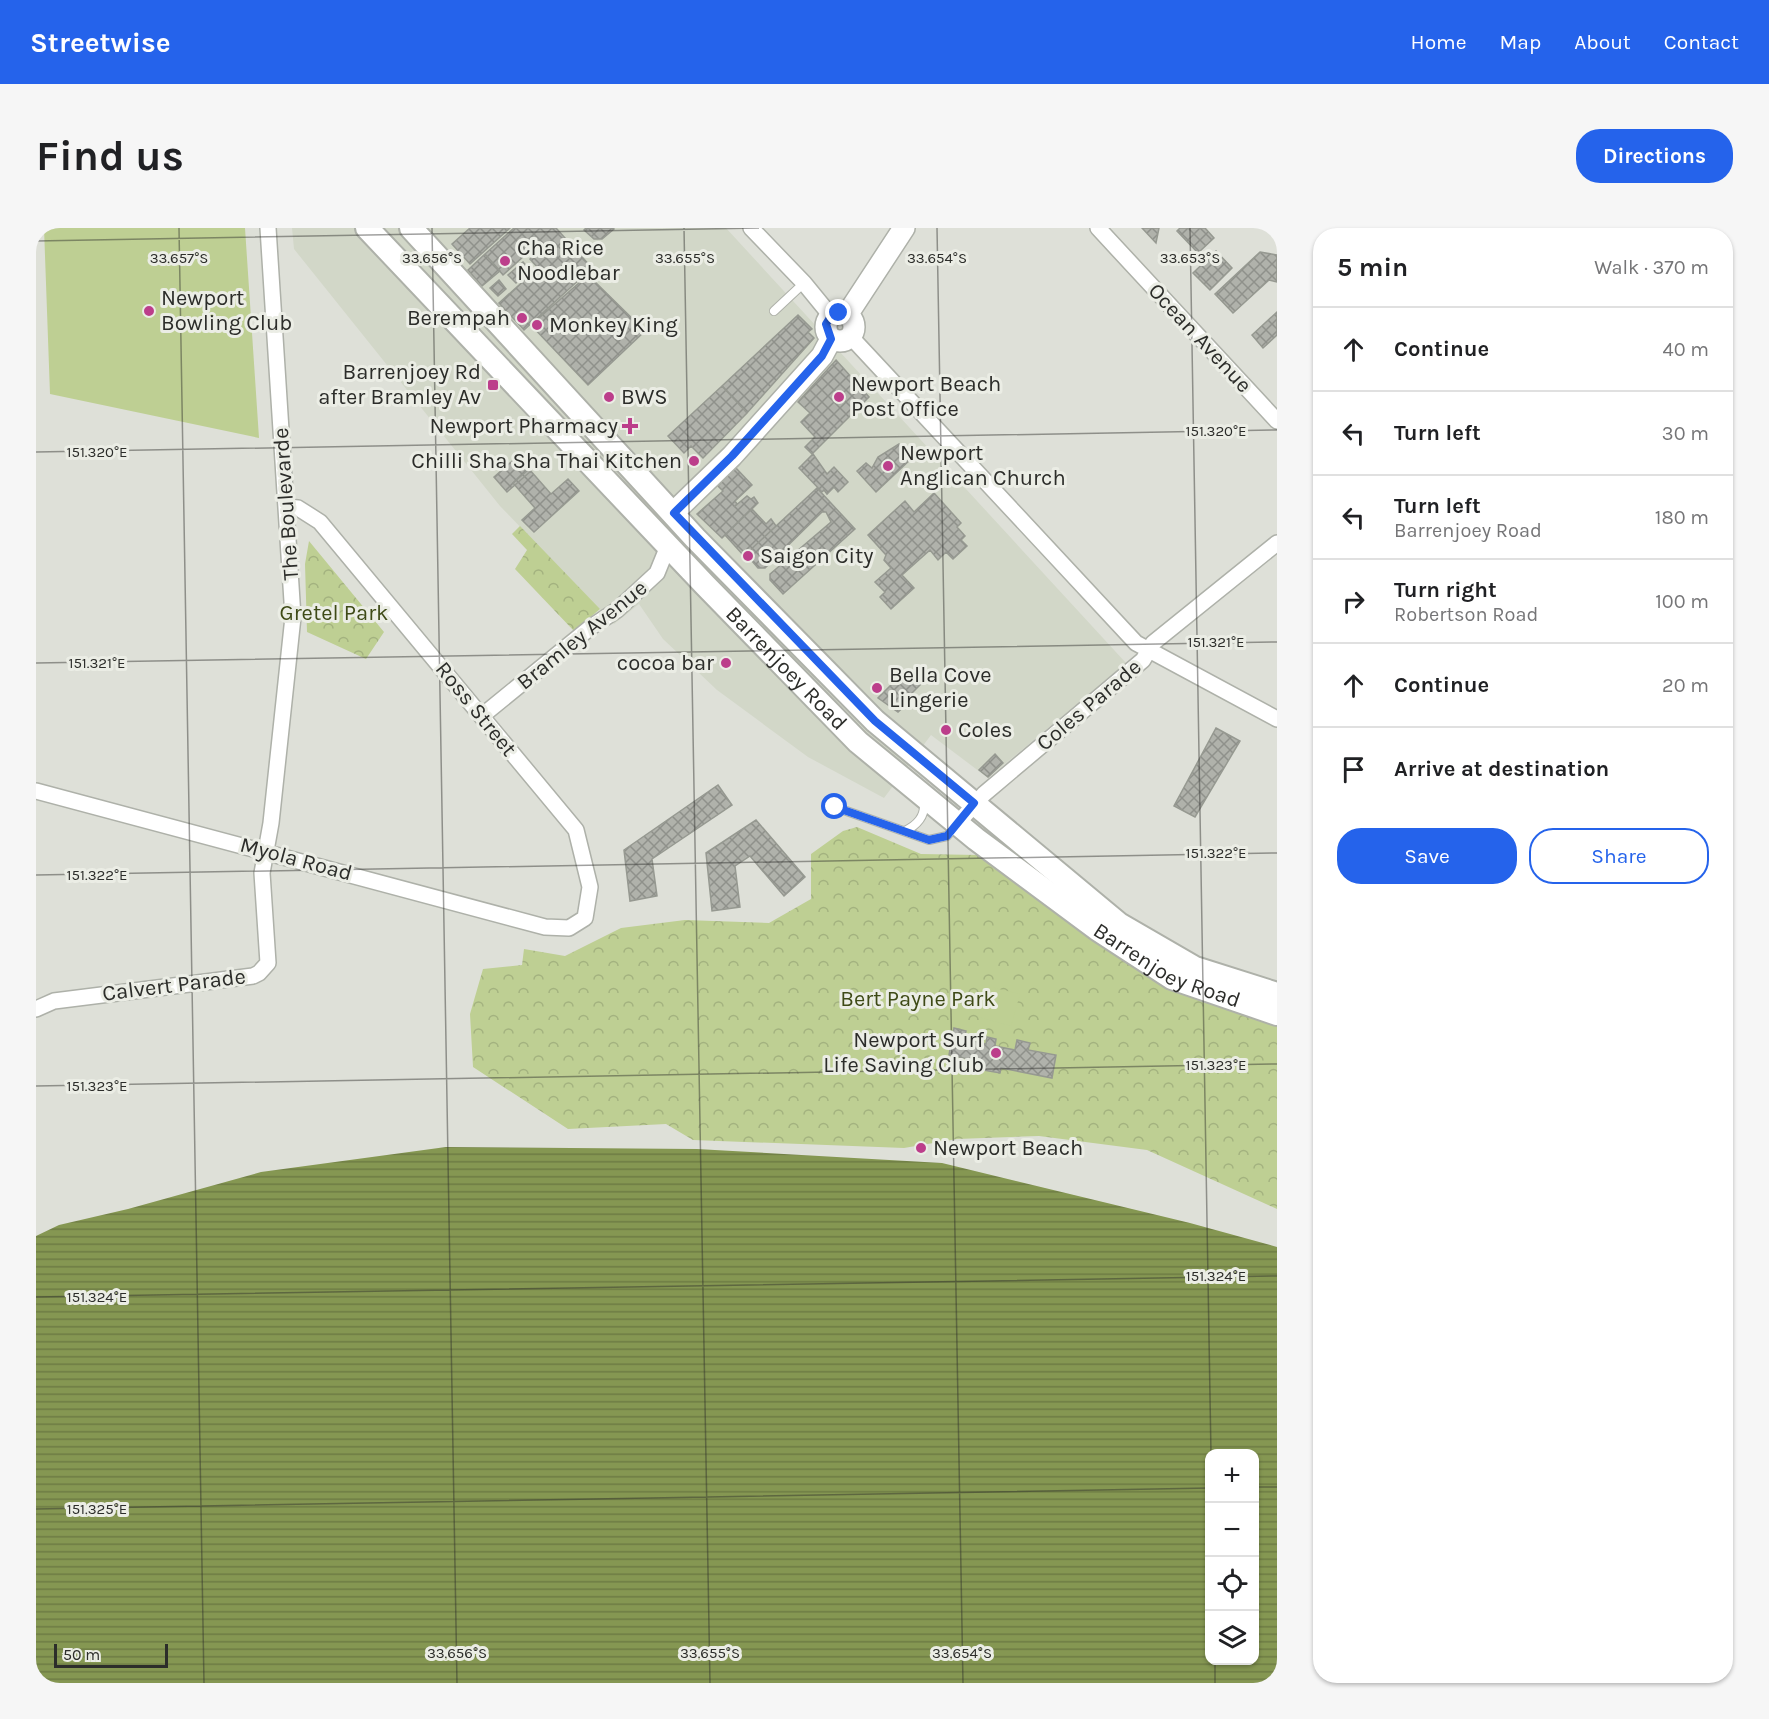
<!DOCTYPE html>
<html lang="en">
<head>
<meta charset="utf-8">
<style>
	body { margin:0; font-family:Karla,sans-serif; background:#f6f6f6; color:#202124 }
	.controls { position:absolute; right:18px; bottom:18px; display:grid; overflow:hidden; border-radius:12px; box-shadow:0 2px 4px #0004 }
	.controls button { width:54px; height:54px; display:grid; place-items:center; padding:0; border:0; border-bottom:2px solid #e0e0e0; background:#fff; color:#202124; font:30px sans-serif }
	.scale { position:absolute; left:18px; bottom:15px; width:114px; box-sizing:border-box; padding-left:6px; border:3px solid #2c2d2a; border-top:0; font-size:16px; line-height:21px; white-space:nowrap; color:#2c2d2a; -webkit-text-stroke:4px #ebede5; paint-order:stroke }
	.stop { position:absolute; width:18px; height:18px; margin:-14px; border:4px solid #2563eb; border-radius:50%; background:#fff }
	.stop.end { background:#2563eb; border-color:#fff; box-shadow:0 2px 6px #0008 }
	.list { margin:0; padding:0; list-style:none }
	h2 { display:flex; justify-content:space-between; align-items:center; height:78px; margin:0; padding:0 24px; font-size:26px }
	h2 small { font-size:20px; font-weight:400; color:#757577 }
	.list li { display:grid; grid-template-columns:39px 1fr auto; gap:18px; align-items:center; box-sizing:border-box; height:84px; padding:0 24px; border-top:2px solid #e0e0e0 }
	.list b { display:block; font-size:22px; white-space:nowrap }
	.list p { margin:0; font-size:20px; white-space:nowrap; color:#757577 }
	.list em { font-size:20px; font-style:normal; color:#757577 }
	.actions { display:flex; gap:12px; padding:18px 24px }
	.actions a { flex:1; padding:14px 0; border:2px solid #2563eb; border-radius:24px; text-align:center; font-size:21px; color:#2563eb }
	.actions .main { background:#2563eb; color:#fff }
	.icon { flex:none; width:33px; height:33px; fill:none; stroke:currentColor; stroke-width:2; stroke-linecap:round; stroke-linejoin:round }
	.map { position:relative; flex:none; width:1241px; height:1455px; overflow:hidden; border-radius:24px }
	header { display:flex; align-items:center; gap:36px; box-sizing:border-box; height:84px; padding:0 30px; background:#2563eb; color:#fff }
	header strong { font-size:28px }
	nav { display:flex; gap:33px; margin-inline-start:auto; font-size:21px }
	.intro { display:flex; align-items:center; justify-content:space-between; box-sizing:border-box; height:144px; padding:0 36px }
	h1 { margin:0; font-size:42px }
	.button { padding:15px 27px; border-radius:24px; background:#2563eb; color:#fff; font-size:21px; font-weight:700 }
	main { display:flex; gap:36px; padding:0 36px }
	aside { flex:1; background:#fff; border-radius:24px; box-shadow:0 2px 4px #0004 }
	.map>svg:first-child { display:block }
	.built { fill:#d2d7c8 }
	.forest { fill:url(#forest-crowns) }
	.garden { fill:#becf93 }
	.water { fill:url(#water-rules); fill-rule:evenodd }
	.building { fill:url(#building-cross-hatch); stroke:#969991; stroke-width:1.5 }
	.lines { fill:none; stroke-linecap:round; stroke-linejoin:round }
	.lane-casing { stroke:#aeb1a9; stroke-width:10 }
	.street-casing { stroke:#aeb1a9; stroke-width:18 }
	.secondary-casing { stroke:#aeb1a9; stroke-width:24 }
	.primary-casing { stroke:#aeb1a9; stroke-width:26 }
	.lane { stroke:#fff; stroke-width:8 }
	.street { stroke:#fff; stroke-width:15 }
	.secondary { stroke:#fff; stroke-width:21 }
	.primary { stroke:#fff; stroke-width:22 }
	.route { stroke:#2563eb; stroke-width:8 }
	.ticks { fill:none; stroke:#2c2d2a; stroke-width:1.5; stroke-opacity:0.45 }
	.poi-dot { fill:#bc3e8b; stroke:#ebede5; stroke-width:2 }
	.labels { text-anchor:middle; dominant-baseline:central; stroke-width:6; stroke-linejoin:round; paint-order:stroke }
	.poi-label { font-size:22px; fill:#2c2d2a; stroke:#ebede5; text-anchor:start }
	.street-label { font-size:22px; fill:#2c2d2a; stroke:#ebede5 }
	.park-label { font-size:22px; fill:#3e4a16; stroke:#ebede5 }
	.ticks-label { font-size:15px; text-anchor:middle; fill:#2c2d2a; stroke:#ebede5; stroke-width:6; stroke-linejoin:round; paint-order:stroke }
</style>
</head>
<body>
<header>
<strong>Streetwise</strong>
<nav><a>Home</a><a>Map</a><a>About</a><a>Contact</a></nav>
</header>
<div class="intro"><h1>Find us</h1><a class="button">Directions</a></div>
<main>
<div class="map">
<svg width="1241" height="1455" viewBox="0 0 1241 1455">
	<defs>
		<pattern id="forest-crowns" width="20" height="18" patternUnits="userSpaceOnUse" patternTransform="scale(1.5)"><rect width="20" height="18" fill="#becf93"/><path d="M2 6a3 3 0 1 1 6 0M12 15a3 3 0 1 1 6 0" fill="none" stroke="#a3b27f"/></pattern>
		<pattern id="water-rules" width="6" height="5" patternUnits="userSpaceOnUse" patternTransform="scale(1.5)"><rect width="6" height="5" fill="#859752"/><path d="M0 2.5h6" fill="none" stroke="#6d7c44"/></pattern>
		<pattern id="building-cross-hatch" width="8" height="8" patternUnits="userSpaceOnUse" patternTransform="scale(1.5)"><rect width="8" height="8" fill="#b0b2ab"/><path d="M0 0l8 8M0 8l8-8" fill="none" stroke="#8f918b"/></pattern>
	</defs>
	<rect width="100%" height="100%" fill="#dee0d8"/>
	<path class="built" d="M256,0H690L1090,435L952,550L895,507L848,570L772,529L681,462L627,411L603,376L578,396L464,278L258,21Z"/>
	<path class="forest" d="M484,298L564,381L538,403L479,341L491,322L476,306Z
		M273,313L348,404L330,431L271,404L269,336Z
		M821,599L885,626L942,627L1146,762L1241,795V981L1111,922L1003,908L921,911L868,920L657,912L630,896L532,901L437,839L434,786L447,741L486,737L488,721L529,728L585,700L649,692L733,695L775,671V626L807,603Z"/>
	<path class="garden" d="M8,0H209L223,210L14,166Z
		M950,758L984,766L975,798L942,789Z"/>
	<path class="water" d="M410,919L661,921L906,935L1154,995L1241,1019V1455H0V1008L23,997L92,981L225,944ZM1174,1226H1218V1432H1174Z"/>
	<path class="building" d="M434,0H474L434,36L416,16Z
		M478,0H520L556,40L488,102L463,75L502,40L494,31L504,22L500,17L467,47L449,26Z
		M550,0H577L578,1L566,11H558L548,2Z
		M1106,0H1123L1120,15Z
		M1144,0H1169L1178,10L1162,25L1141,3Z
		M1180,23L1196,40L1174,62L1157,45Z
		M1224,24L1241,27V54L1233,52L1197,85L1179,66Z
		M449,26L464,43L446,58L432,42Z
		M487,34L494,42L480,55L472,47Z
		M552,47L609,103L552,157L495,97Z
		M463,52L470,61L462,68L454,60Z
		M1241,84V107L1227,120L1216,107Z
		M762,87L776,101L772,104L778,110L711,185L686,158Z
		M800,132L833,169L776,226L769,219L779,209L765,194L774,185L762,174Z
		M686,158L711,185L667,230L655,218L648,225L632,208Z
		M863,216L877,229L840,264L821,243L830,235L836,240L842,229Z
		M777,226L791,246L798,239L812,254L802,264L798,259L791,266L788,262L786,264L763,240Z
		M482,228L495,243L471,264L458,249Z
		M699,239L716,257L699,273L701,276L698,279L711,268L715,271L718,269L722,275L686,310L661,286L687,263L682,258Z
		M493,241L515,266L532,251L543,263L498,304L486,292L499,280L477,255Z
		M781,260L819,301L747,366L734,352V346L795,294L790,284H786L729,340H722L710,326Z
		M898,265L925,295L921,299L929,308L925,312L931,318L917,331L910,324L902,332L894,322L866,347L878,360L855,381L844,369L849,364L839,354L855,340L848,332L850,327L832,307L869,273L878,284Z
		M716,281L730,296L735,291L740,298L708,328L689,307Z
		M867,445L875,453L880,448L886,455L870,471L873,474L862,484L842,470Z
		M1180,500L1204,513L1159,589L1138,578Z
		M959,526L967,535L952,549L943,542Z
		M682,557L696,577L616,631L621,668L594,673L588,622Z
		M720,592L769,649L748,668L714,628L699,638L704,679L676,683L670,625Z
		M918,800L930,803L928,811L950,816L951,809L960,811L959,818L979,822L981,812L994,815L992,822L1020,827L1016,850L965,840L964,845L935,840L937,832L913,827Z"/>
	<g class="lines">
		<defs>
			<path id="lane" d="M738,83L768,55
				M799,579L893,612L911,608L921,597
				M869,603C881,597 889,589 888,575"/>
			<path id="street" d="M715,0L768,55L795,88
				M1062,0L1241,193
				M815,109L1100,415L1241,491
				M447,487L555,399L581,382L621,345L632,318
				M0,563L509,699L533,700L549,690L554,659L540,602L284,294L262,280L251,279
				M921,596L948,566L1107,432L1117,415L1241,315
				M0,781L18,773L217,748L223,745L232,735L226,645L235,595L257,389L232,0"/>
			<path id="secondary" d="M790 99a14 14 0 1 1 28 0a14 14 0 1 1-28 0Z
				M811,87L868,0
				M637,285L696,228L786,128L795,111"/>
			<g id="primary">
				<path id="s1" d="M331,0L669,357L822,514L940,611L1061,701L1136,750L1241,786"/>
				<path d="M375,0L659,310L839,493L1083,696L1159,740L1241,766"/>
			</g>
		</defs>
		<use href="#lane" class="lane-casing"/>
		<use href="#street" class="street-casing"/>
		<use href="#secondary" class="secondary-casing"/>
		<use href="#primary" class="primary-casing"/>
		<use href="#lane" class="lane"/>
		<use href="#street" class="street"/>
		<use href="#secondary" class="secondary"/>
		<use href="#primary" class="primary"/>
	</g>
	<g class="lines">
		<path class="route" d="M799,579L893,612L911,608L938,575L839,493L638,285L696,228L786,128L795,111L790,96L795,88L803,85"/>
	</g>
	<path class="ticks" d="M143,0L168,1455M396,0L421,1455M648,0L674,1455M901,0L927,1455M1154,0L1175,1226M0,13L723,0M0,224L1241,202M0,435L1241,414M0,647L1241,625M0,858L1241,836M0,1069L1241,1048M1218,1259H1241M0,1281L1174,1260M1179,1432V1455"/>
	<g class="poi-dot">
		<circle cx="469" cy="33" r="6"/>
		<circle cx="113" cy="83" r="6"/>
		<circle cx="486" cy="90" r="6"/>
		<circle cx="501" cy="97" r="6"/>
		<rect x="451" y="151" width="12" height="12" rx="3"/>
		<circle cx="573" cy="169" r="6"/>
		<circle cx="803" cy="169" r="6"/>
		<path d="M591 189h6v6h6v6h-6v6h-6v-6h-6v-6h6z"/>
		<circle cx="658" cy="233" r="6"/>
		<circle cx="852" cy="238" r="6"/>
		<circle cx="712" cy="328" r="6"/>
		<circle cx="690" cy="435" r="6"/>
		<circle cx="841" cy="460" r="6"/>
		<circle cx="910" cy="502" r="6"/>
		<circle cx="960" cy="825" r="6"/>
		<circle cx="885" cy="920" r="6"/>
	</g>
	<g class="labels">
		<g class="poi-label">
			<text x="481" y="20">Cha Rice<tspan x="481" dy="25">Noodlebar</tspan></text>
			<text x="125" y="70">Newport<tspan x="125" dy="25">Bowling Club</tspan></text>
			<text x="474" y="90" text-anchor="end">Berempah</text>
			<text x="513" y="97">Monkey King</text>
			<text x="445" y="144" text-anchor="end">Barrenjoey Rd<tspan x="445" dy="25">after Bramley Av</tspan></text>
			<text x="815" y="156">Newport Beach<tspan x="815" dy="25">Post Office</tspan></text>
			<text x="585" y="169">BWS</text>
			<text x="582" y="198" text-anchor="end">Newport Pharmacy</text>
			<text x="864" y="225">Newport<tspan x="864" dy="25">Anglican Church</tspan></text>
			<text x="646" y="233" text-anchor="end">Chilli Sha Sha Thai Kitchen</text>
			<text x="724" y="328">Saigon City</text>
			<text x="678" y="435" text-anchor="end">cocoa bar</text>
			<text x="853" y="447">Bella Cove<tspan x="853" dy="25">Lingerie</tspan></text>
			<text x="922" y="502">Coles</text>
			<text x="948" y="812" text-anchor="end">Newport Surf<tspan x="948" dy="25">Life Saving Club</tspan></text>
			<text x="897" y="920">Newport Beach</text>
		</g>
		<g class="street-label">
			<text transform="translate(1164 110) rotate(47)">Ocean Avenue</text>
			<text transform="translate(250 276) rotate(-94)">The Boulevarde</text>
			<text transform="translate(546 407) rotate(-39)">Bramley Avenue</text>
			<text stroke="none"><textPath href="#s1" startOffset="608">Barrenjoey Road</textPath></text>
			<text transform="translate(1053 477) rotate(-40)">Coles Parade</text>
			<text transform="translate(440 481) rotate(51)">Ross Street</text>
			<text transform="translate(260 631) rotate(15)">Myola Road</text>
			<text stroke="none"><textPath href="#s1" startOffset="1094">Barrenjoey Road</textPath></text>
			<text transform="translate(138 757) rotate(-7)">Calvert Parade</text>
		</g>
		<g class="park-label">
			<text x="298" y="385">Gretel Park</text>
			<text x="882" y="771">Bert Payne Park</text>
		</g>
	</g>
	<g class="ticks-label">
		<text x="143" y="35">33.657°S</text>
		<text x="396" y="35">33.656°S</text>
		<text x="649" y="35">33.655°S</text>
		<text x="901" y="35">33.654°S</text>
		<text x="1154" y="35">33.653°S</text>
		<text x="1180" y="208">151.320°E</text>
		<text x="61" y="229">151.320°E</text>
		<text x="1180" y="419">151.321°E</text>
		<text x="61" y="440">151.321°E</text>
		<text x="1180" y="630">151.322°E</text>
		<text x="61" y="652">151.322°E</text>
		<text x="1180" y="842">151.323°E</text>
		<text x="61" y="863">151.323°E</text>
		<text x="1180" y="1053">151.324°E</text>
		<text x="61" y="1074">151.324°E</text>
		<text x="61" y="1286">151.325°E</text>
		<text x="421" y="1430">33.656°S</text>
		<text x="674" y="1430">33.655°S</text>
		<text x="926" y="1430">33.654°S</text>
	</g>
</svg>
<div class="controls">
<button>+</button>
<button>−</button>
<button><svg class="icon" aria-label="locate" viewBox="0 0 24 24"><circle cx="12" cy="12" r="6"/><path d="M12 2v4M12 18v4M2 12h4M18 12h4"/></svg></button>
<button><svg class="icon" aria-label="layers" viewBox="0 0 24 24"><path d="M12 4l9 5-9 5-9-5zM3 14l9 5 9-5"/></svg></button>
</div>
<div class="scale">50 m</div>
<div class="stop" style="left:799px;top:579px"></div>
<div class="stop end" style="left:803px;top:85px"></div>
</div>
<aside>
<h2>5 min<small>Walk · 370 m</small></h2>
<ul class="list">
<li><svg class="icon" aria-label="ahead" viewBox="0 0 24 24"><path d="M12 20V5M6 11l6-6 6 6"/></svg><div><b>Continue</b></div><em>40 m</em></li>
<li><svg class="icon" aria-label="left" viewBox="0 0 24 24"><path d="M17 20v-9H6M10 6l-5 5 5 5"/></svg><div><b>Turn left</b></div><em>30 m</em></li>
<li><svg class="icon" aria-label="left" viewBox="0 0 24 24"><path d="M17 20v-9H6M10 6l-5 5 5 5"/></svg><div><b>Turn left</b><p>Barrenjoey Road</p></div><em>180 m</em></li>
<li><svg class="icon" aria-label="right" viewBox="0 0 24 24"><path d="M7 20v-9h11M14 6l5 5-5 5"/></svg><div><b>Turn right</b><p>Robertson Road</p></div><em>100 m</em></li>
<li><svg class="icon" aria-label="ahead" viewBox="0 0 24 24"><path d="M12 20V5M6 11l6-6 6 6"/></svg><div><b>Continue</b></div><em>20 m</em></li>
<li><svg class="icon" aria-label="arrive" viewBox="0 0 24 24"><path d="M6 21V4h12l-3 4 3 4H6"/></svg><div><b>Arrive at destination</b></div></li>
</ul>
<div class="actions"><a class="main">Save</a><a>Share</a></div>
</aside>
</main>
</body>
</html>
